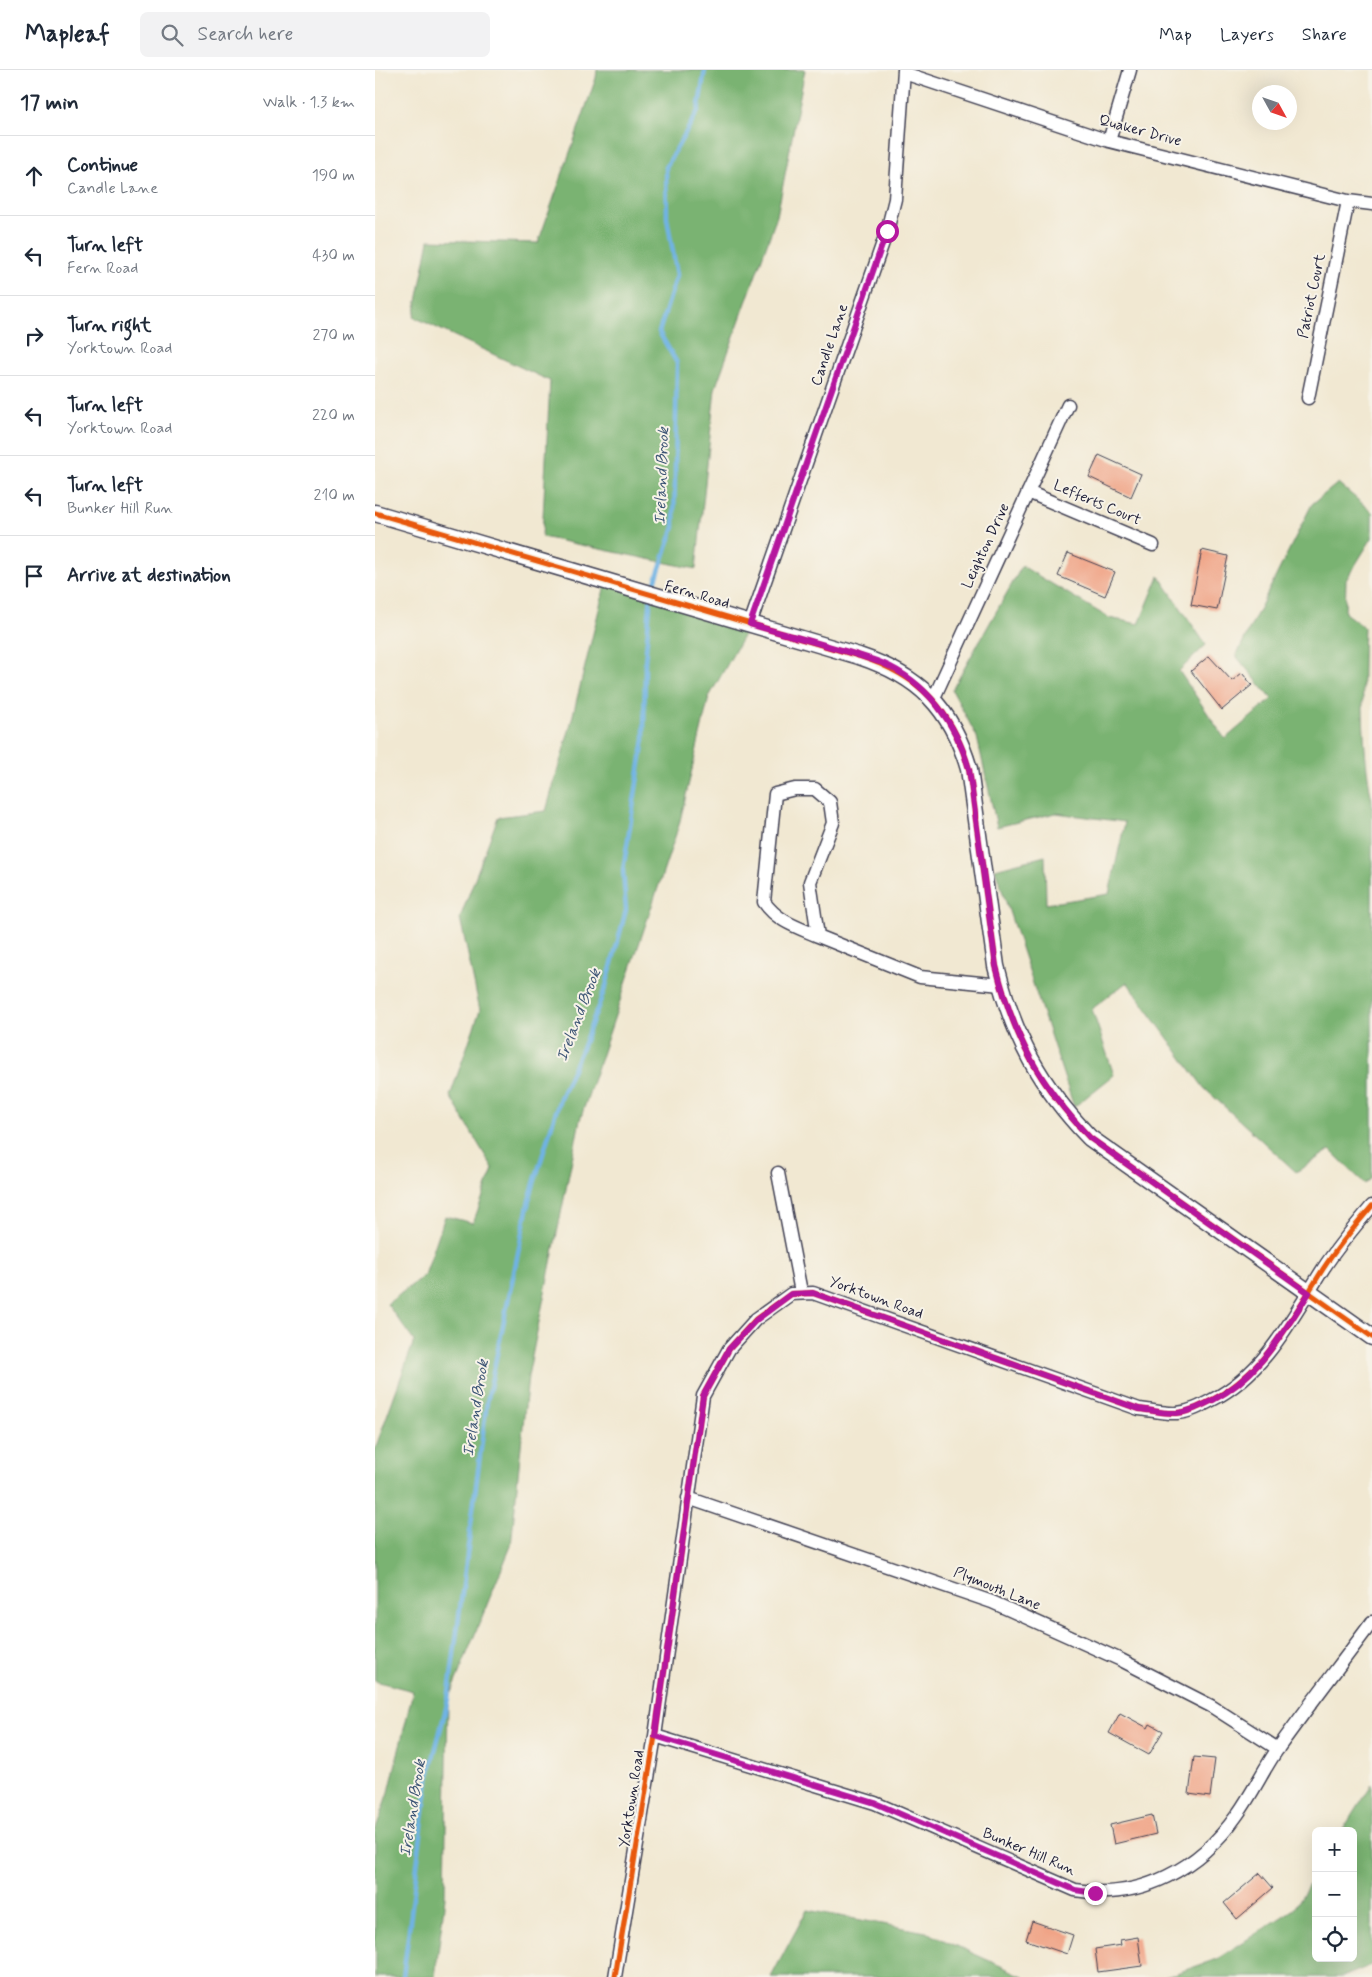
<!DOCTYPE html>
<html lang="en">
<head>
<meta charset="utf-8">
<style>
	body { margin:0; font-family:Mynerve,sans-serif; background:#f2f2f3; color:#1f2937 }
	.controls { position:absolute; right:15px; bottom:15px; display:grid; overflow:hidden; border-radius:8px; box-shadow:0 5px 20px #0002 }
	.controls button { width:45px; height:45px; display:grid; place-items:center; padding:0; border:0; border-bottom:1px solid #e0e1e3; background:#fff; color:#1f2937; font:25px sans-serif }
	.compass { position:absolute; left:877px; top:15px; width:45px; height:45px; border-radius:50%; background:#fff; box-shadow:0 5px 20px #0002; rotate:130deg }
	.stop { position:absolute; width:15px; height:15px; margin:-11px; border:4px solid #b5179e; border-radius:50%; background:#fff }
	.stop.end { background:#b5179e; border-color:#fff; box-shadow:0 1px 5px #0008 }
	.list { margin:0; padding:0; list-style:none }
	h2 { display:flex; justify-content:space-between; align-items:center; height:65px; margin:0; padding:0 20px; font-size:21px }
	h2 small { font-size:16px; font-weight:400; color:#747a83 }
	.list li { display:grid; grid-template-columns:32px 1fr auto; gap:15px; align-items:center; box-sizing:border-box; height:80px; padding:0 20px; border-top:1px solid #e0e1e3 }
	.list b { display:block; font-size:19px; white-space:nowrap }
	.list p { margin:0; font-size:16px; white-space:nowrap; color:#747a83 }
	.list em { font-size:16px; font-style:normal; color:#747a83 }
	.icon { flex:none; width:28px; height:28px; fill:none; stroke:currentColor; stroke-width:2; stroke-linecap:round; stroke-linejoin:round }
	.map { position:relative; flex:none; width:997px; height:1907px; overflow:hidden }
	header { display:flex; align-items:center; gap:30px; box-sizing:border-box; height:70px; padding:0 25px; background:#fff; border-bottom:1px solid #e0e1e3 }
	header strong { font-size:24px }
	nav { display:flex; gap:28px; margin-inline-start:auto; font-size:18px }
	.search { width:350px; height:45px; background:#f2f2f3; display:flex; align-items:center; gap:12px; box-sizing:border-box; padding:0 18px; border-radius:8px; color:#747a83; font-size:19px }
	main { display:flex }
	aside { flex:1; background:#fff }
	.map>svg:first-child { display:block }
	.forest { fill:#7ab372; stroke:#4e6a56 }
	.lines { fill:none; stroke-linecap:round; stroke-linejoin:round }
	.stream { stroke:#6fb3e4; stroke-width:4.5 }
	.building { fill:#f0a487 }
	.street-casing { stroke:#414052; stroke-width:15 }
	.secondary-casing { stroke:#414052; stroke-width:19 }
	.street { stroke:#fff; stroke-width:12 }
	.secondary { stroke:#fff; stroke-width:16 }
	.cycleway-casing { stroke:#f7f3e8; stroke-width:8 }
	.cycleway { stroke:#e8590c; stroke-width:5 }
	.route { stroke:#b5179e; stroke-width:6 }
	.labels { text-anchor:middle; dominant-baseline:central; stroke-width:4; stroke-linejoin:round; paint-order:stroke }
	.street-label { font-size:15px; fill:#22223b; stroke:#f7f3e8 }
	.water-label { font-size:16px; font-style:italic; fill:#3d5576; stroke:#f7f3e8 }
</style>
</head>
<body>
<header>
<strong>Mapleaf</strong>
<div class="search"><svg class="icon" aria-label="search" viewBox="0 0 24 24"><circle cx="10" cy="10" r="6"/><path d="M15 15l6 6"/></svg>Search here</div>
<nav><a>Map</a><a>Layers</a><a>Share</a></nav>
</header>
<main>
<aside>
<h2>17 min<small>Walk · 1.3 km</small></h2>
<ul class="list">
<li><svg class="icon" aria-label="ahead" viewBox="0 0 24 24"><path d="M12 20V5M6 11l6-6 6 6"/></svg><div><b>Continue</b><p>Candle Lane</p></div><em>190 m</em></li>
<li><svg class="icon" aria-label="left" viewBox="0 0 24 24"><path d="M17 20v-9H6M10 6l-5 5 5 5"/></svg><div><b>Turn left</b><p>Fern Road</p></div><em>430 m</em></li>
<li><svg class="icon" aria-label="right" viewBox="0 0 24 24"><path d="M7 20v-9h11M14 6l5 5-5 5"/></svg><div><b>Turn right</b><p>Yorktown Road</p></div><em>270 m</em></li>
<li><svg class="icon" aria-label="left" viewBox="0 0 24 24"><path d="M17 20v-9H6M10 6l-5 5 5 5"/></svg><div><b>Turn left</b><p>Yorktown Road</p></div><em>220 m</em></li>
<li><svg class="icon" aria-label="left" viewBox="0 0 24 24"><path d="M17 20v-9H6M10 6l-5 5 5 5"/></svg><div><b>Turn left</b><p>Bunker Hill Run</p></div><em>210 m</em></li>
<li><svg class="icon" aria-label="arrive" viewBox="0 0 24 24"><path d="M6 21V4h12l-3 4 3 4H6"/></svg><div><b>Arrive at destination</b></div></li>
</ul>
</aside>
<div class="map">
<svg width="997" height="1907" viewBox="0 0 997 1907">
	<rect width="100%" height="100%" fill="#f7f3e8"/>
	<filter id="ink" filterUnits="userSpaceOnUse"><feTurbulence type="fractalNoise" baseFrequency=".02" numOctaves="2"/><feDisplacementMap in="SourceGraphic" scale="10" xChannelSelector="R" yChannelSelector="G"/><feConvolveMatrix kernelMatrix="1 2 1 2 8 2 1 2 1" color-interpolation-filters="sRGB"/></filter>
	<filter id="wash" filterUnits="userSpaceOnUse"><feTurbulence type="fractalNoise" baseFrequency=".0096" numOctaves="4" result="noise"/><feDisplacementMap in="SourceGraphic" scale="20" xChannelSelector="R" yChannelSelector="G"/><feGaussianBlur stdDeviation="1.12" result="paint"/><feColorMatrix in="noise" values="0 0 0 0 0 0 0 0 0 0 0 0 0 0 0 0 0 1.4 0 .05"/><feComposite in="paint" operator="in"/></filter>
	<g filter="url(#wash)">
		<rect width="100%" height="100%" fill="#f1e8d2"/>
		<path class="forest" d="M222,0H430L402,146L340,319L321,499L167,467L175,311L39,247L54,170L163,173L221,8Z
			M963,413L997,442V468L971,510L970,543L989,557C987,615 986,674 997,731V1108L990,1114L955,1080L921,1102L829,1018L752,912L717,939L739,1005L699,1037L620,799L670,786L671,834L734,824L750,752L681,743L622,757L602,667L577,620L647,496L734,548L764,554L784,506L831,575L804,601L850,669L897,629L861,586L937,434Z
			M231,511L375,554L334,627L304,755L205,1050L153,1306L136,1476L73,1630L70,1827L60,1907H0V1762L14,1722L38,1621L0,1611V1379L39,1271L12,1234L50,1205L70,1146L98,1153L118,1099L75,1026L105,940L85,848L123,747L171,741L195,657Z
			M997,1714V1895L967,1907H790L842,1889L919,1839L941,1803V1888H978V1761H967Z
			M432,1840L551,1862L650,1907H396Z"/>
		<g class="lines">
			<path class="stream" d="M28,1907L53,1709L73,1630L112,1332L154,1130L185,1028L208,976L231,916L251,840L248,800L269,669L270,592L276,524L299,457L302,293L284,262L302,205L292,148L291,97L323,41L330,0"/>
		</g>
		<g id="blocks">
			<path class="building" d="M724,385L766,404L756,427L714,407Z
				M827,480L853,486L842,540L816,535Z
				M693,483L740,502L730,526L683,506Z
				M834,586L857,611L867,603L877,615L847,640L816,601Z
				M745,1643L773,1658L775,1654L788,1661L774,1685L734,1663Z
				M819,1687L840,1689L835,1727L814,1724Z
				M777,1745L781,1764L739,1774L735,1755Z
				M885,1803L898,1818L862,1849L849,1833Z
				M657,1851L698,1865L692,1884L651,1870Z
				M763,1867L767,1896L723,1902L720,1879L746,1875L745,1870Z"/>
		</g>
	</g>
	<g filter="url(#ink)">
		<use href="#blocks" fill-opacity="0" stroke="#414052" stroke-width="1"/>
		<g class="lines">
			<defs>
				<path id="street" d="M529,3L734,71L973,131L997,134
					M734,71L755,0
					M933,328L973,131
					M653,422L778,475
					M375,554L512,161L520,129L529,0
					M558,630L693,335
					M420,719H440L455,732L458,753L435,812L443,866C422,857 402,851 389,832L400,724Z
					M443,866L545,907L626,915
					M403,1103L426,1222
					M313,1428L617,1532L746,1590L836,1636L903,1679
					M280,1666L500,1733L700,1820C766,1831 825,1798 862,1745C878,1723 889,1698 904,1677C934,1635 966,1594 997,1552
					M240,1907L280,1666L328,1326L354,1279L381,1249L416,1224L438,1223L764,1339C776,1340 790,1344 802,1343C815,1342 826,1336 837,1330C891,1302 917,1248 948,1199C963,1176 980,1156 997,1136"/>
				<path id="secondary" d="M0,443L484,586C544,606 576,637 594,699L621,896C639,968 664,1015 715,1068L997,1267"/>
			</defs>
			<use href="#street" class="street-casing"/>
			<use href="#secondary" class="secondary-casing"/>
			<use href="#street" class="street"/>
			<use href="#secondary" class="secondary"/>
			<defs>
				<path id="cycleway" d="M0,443L484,586C544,606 576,637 594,699L621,896C639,968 664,1015 715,1068L997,1267
					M240,1907L280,1666L328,1326L354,1279L381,1249L416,1224L438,1223L764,1339C776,1340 790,1344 802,1343C815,1342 826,1336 837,1330C891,1302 917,1248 948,1199C963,1176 980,1156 997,1136"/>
			</defs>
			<use href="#cycleway" class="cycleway-casing"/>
			<use href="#cycleway" class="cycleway"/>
		</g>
	</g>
	<g class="lines" filter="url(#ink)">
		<path class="route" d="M512,161L375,554C402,562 429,569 456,577C473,582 490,587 507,593C552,612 581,653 594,699L621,896C639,968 664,1014 715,1068L934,1223C906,1265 884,1306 838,1330C826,1336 815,1342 802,1343C790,1344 776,1340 764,1339L438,1223L416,1224L381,1250L354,1279L328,1326L280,1666L500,1733L700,1820L720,1823"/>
	</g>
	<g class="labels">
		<g class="street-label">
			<text transform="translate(765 61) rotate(15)">Quaker Drive</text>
			<text transform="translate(937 226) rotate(-78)">Patriot Court</text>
			<text transform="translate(455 275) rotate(-71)">Candle Lane</text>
			<text transform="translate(722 433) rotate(23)">Lefferts Court</text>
			<text transform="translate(611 476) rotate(-65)">Leighton Drive</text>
			<text transform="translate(322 525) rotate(16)">Fern Road</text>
			<text transform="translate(501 1228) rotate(20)">Yorktown Road</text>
			<text transform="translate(622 1519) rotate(22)">Plymouth Lane</text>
			<text transform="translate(257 1729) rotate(-81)">Yorktown Road</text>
			<text transform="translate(654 1782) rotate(23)">Bunker Hill Run</text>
		</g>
		<g class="water-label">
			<text transform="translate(287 406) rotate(-88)">Ireland Brook</text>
			<text transform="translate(204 945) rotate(-69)">Ireland Brook</text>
			<text transform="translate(101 1338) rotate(-81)">Ireland Brook</text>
			<text transform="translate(38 1738) rotate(-81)">Ireland Brook</text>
		</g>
	</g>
</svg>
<div class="controls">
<button>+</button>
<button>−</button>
<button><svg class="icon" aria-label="locate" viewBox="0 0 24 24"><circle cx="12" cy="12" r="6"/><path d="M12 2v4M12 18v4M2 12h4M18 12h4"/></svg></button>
</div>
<svg class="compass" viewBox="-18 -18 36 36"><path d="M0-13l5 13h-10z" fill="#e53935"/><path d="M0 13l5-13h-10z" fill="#747a83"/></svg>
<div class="stop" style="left:512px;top:161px"></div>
<div class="stop end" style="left:720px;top:1823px"></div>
</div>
</main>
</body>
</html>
